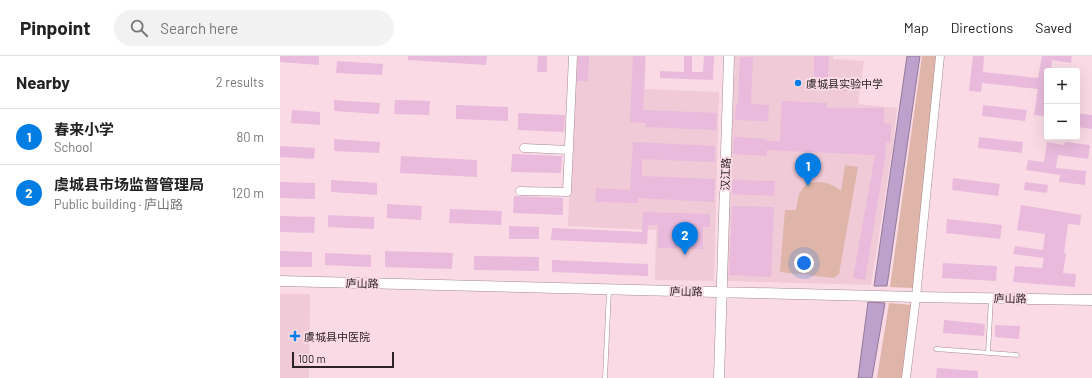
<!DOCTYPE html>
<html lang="en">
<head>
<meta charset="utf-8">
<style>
	body { margin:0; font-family:Barlow,"Noto Sans SC",sans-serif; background:#f2f2f2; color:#222 }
	.controls { position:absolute; right:12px; top:12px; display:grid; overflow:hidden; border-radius:4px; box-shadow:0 4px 16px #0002 }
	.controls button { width:36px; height:36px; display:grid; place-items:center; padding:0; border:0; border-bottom:1px solid #e0e0e0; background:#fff; color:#222; font:20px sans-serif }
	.scale { position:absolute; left:12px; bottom:10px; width:102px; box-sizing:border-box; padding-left:4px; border:2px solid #2d2226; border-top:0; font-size:11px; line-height:14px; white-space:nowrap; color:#2d2226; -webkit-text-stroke:3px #fadbe5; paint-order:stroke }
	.you { position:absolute; left:524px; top:207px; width:14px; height:14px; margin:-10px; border:3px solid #fff; border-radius:50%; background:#1a73e8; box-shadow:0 0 0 6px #1a73e833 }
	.badge { display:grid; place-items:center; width:26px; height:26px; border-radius:50%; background:#027de3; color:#fff; font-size:13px; font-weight:700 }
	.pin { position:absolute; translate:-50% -33px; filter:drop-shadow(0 1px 2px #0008) }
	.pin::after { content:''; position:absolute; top:21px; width:14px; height:12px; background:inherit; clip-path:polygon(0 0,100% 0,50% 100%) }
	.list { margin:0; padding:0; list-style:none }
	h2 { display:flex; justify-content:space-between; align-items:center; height:52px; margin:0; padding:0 16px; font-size:17px }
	h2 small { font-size:13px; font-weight:400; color:#767676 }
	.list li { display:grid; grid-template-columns:26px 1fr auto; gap:12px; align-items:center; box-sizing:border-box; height:56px; padding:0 16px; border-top:1px solid #e0e0e0 }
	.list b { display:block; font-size:15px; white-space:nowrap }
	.list p { margin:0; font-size:13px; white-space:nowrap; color:#767676 }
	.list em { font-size:13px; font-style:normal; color:#767676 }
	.icon { flex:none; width:22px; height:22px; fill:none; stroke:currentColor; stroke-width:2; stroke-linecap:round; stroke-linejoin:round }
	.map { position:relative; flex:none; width:812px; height:322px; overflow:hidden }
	header { display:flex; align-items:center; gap:24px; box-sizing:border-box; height:56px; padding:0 20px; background:#fff; border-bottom:1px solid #e0e0e0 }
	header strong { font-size:19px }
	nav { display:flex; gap:22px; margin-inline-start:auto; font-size:14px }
	.search { width:280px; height:36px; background:#f2f2f2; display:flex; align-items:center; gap:10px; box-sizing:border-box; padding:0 14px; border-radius:22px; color:#767676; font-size:15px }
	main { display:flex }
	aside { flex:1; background:#fff }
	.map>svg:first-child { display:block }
	.built { fill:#f0cad6 }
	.green { fill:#deb5a8 }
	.water { fill:#bea0cc; stroke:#927a9a }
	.building { fill:#e9badc }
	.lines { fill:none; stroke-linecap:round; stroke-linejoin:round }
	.service-casing { stroke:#a78a93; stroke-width:5 }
	.minor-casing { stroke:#a78a93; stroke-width:9 }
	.tertiary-casing { stroke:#a78a93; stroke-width:11 }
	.service { stroke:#fff; stroke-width:4 }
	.minor { stroke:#fff; stroke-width:8 }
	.tertiary { stroke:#fff; stroke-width:10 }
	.poi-dot { fill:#027de3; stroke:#fadbe5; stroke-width:1.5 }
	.labels { text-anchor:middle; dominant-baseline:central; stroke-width:4; stroke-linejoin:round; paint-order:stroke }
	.poi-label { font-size:11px; fill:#2d2226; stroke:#fadbe5; text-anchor:start }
	.street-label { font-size:11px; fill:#2d2226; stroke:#fadbe5 }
</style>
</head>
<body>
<header>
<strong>Pinpoint</strong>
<div class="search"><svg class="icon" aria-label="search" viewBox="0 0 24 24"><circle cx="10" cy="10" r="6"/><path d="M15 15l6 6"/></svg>Search here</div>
<nav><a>Map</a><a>Directions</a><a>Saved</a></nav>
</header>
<main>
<aside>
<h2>Nearby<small>2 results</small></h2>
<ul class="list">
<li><span class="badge">1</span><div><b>春来小学</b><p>School</p></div><em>80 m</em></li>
<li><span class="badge">2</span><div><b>虞城县市场监督管理局</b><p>Public building · 庐山路</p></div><em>120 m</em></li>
</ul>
</aside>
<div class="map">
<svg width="812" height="322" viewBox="0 0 812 322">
	<rect width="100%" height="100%" fill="#fadbe5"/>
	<path class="built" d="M294,0H366L365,33L439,36L434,225L375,224L376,174L288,170Z
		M455,0H553V3L584,5L578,48L617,52L613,90L591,229L446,225Z
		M0,238H30L29,322H0Z"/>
	<path class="green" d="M642,0H658L633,232L610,231Z
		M565,109L578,111L559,218L554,222L500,216L505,154H516L519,138L526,128C539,124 550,126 561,135Z
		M609,247L632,249L622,322H597Z"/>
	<path class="water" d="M627,0H640L607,230H594Z
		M588,246L605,247L592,322H578Z"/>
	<path class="building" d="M0,0H39V9L0,6Z
		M128,0H207L206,9L128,4Z
		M258,0H267V16H257Z
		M298,0H309L308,25H297Z
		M353,0H365L363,54L437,57L436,74L366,71V67L350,66Z
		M404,0H412V16H423L424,0H434L433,24L380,22V15L404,16Z
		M534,0H549L548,22L578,23L577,35L534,34Z
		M693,0H704L703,16L758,22L762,0H792L791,7L772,4L771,15H767V48L765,60L754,59L758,33L702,27L701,36L689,35Z
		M460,1H473L471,48L489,49L488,65L455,64L456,48H458Z
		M57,5L103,8L102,19L56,17Z
		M54,44L100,47L99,58L54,55Z
		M115,44L150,45L149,59L114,58Z
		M502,45L547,47L546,52H604V67L611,68L610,87L606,86L605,102L585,224L573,222L595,99L487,94V100L453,98L454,81L487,83V85H500Z
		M176,49L228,51V65L176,63Z
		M703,49L747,54L745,65L702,60Z
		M12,54L40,56V69L11,67Z
		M238,57L285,59L284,76L238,74Z
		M797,57L812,59V73L797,71Z
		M699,81L743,86L742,97L698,92Z
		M54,83L100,86L99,97L54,95Z
		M353,86L435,90V106L362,103V120L435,123L434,146L358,142V147L315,146L316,132L350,134Z
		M767,86L784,89L785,86L810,89L808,103L778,99L776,112L806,115L805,129L779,126L780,119L746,114L748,104L764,106Z
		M0,90L35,92L34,103L0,101Z
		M232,98L282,100L281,117L231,116Z
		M121,100L197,104V121L120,117Z
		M673,122L720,128L718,140L672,134Z
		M51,124L97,127V139L51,136Z
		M452,124L495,125L494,140L452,138Z
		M0,126L35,127V143L0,142Z
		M745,126L768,129L767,137L744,134Z
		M234,140L283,142V159L233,157Z
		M107,148L142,150L141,164L107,162Z
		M741,149L801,159L800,169L788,168L784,197H786L783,217L796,218L795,231L733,226L735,210L762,212L764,202L733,198L735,190L763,194L765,178L737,174Z
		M452,150L494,151L491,221L449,219Z
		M170,153L222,155L221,169L169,167Z
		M363,156L430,158V171H423V193L378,192V169H368L367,188L271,184L272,172L362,176Z
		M48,159L94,161V173L48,171Z
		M0,160L35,161L34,177L0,176Z
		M667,163L722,169L720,183L666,177Z
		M229,170L259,171V183H229Z
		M0,195L32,196V211H0Z
		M105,195L173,197L172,213L105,211Z
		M45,197L91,199V211L45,209Z
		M194,200L259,201V215L194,214Z
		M272,204L368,208V220L272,216Z
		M663,207L717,210L716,225L662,222Z
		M664,264L705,268L704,280L663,277Z
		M715,269L740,270L739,283L715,281Z
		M657,312L698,315V322H656Z"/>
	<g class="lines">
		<defs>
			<path id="service" d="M656,293L737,299
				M708,297L711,242
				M325,322L329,234"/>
			<path id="minor" d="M244,92L289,94
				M240,135L287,136L293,0
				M626,322L636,241L660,0"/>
			<path id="tertiary" d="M0,225L636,241L812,244
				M439,322L449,0"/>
		</defs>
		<use href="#service" class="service-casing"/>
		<use href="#minor" class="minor-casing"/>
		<use href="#tertiary" class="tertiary-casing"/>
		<use href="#service" class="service"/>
		<use href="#minor" class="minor"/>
		<use href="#tertiary" class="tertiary"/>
	</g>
	<g class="poi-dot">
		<circle cx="518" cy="27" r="4"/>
		<path d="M13 274h4v4h4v4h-4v4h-4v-4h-4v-4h4z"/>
	</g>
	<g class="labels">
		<g class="poi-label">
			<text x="526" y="27">虞城县实验中学</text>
			<text x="24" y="280">虞城县中医院</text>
		</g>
		<g class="street-label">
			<text transform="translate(445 118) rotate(-88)">汉江路</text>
			<text transform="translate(82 227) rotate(1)">庐山路</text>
			<text transform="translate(406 235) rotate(1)">庐山路</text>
			<text transform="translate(730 242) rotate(1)">庐山路</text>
		</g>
	</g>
</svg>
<div class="controls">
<button>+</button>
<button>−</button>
</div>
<div class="scale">100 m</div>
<div class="you"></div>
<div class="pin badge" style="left:528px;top:130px">1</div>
<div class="pin badge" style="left:405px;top:199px">2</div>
</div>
</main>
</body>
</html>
